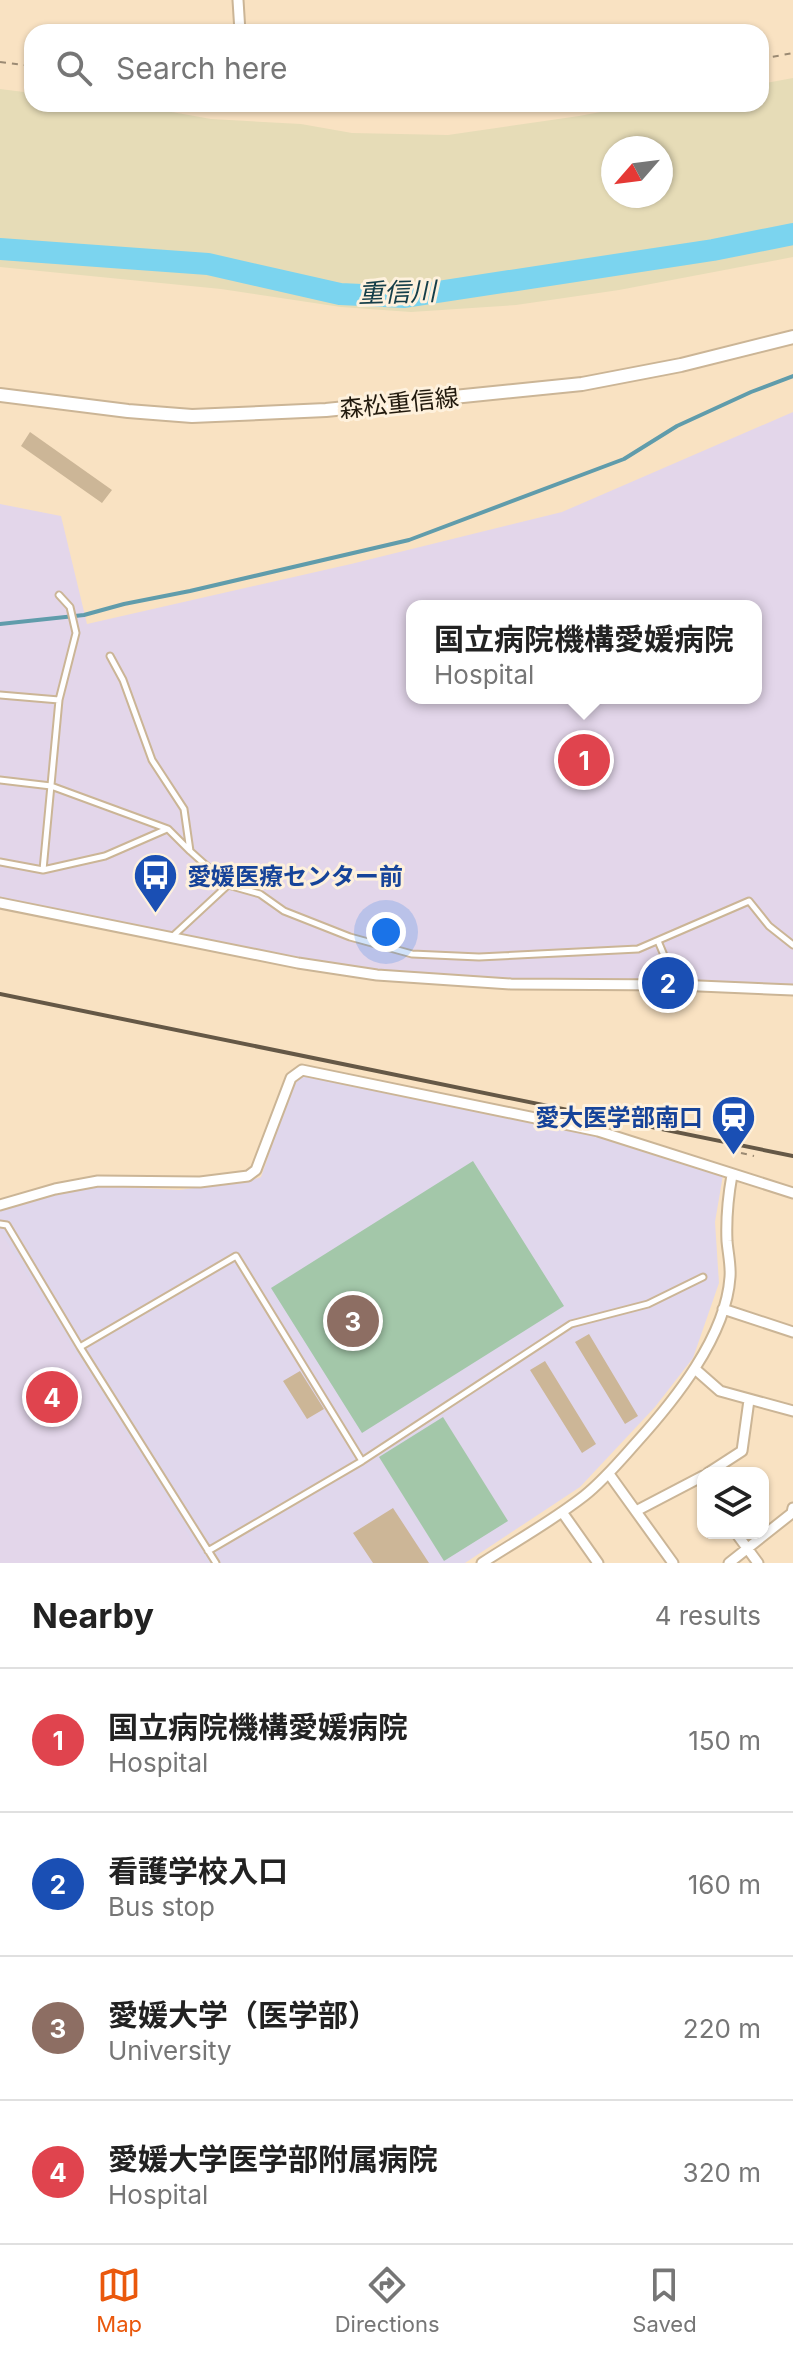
<!DOCTYPE html>
<html lang="en">
<head>
<meta charset="utf-8">
<style>
	body { margin:0; font-family:Inter,"Noto Sans JP",sans-serif; background:#f6f6f6; color:#222 }
	.controls { position:absolute; right:24px; bottom:24px; display:grid; overflow:hidden; border-radius:16px; box-shadow:0 2px 6px #0004 }
	.controls button { width:72px; height:72px; display:grid; place-items:center; padding:0; border:0; border-bottom:2px solid #e0e0e0; background:#fff; color:#222; font:40px sans-serif }
	.compass { position:absolute; left:601px; top:136px; width:72px; height:72px; border-radius:50%; background:#fff; box-shadow:0 2px 6px #0004; rotate:242deg }
	.you { position:absolute; left:386px; top:932px; width:28px; height:28px; margin:-20px; border:6px solid #fff; border-radius:50%; background:#1a73e8; box-shadow:0 0 0 12px #1a73e833 }
	.badge { display:grid; place-items:center; width:52px; height:52px; border-radius:50%; background:#ea580c; color:#fff; font-size:26px; font-weight:700 }
	.pin { position:absolute; translate:-50% -50%; border:4px solid #fff; box-shadow:0 2px 8px #0006 }
	.popup { position:absolute; left:406px; top:600px; width:356px; height:104px; box-sizing:border-box; display:grid; place-content:center; border-radius:16px; background:#fff; filter:drop-shadow(0 2px 6px #0005); font-size:26px; white-space:nowrap; color:#767676 }
	.popup b { font-size:30px; color:#222 }
	.popup::after { content:''; position:absolute; left:50%; top:100%; margin-left:-16px; border:16px solid transparent; border-top-color:#fff }
	.list { margin:0; padding:0; list-style:none }
	h2 { display:flex; justify-content:space-between; align-items:center; height:104px; margin:0; padding:0 32px; font-size:34px }
	h2 small { font-size:26px; font-weight:400; color:#767676 }
	.list li { display:grid; grid-template-columns:52px 1fr auto; gap:24px; align-items:center; box-sizing:border-box; height:144px; padding:0 32px; border-top:2px solid #e0e0e0 }
	.list b { display:block; font-size:30px; white-space:nowrap }
	.list p { margin:0; font-size:26px; white-space:nowrap; color:#767676 }
	.list em { font-size:26px; font-style:normal; color:#767676 }
	.icon { flex:none; width:44px; height:44px; fill:none; stroke:currentColor; stroke-width:2; stroke-linecap:round; stroke-linejoin:round }
	.map { position:relative; flex:none; width:793px; height:1563px; overflow:hidden }
	.search { position:absolute; background:#fff; box-shadow:0 2px 6px #0004; left:24px; right:24px; top:24px; height:88px; display:flex; align-items:center; gap:20px; box-sizing:border-box; padding:0 28px; border-radius:24px; color:#767676; font-size:30px }
	.sheet { height:680px; background:#fff }
	nav { display:flex; justify-content:space-around; align-items:center; box-sizing:border-box; height:112px; border-top:2px solid #e0e0e0; background:#fff; font-size:22px; color:#767676 }
	nav a { display:grid; justify-items:center; gap:4px }
	nav .on { color:#ea580c }
	.map>svg:first-child { display:block }
	.education { fill:#e0d7ec }
	.medical { fill:#e3d6ea; fill-rule:evenodd }
	.green { fill:#a3c7a9 }
	.sand { fill:#e6dcb7; fill-rule:evenodd }
	.lines { fill:none; stroke-linecap:round; stroke-linejoin:round }
	.stream { stroke:#609cab; stroke-width:4 }
	.river { stroke:#7bd4ef; stroke-width:22 }
	.building { fill:#ccb697 }
	.lane-casing { stroke:#cbb596; stroke-width:9 }
	.street-casing { stroke:#cbb596; stroke-width:13 }
	.secondary-casing { stroke:#cbb596; stroke-width:16 }
	.path { stroke:#9b8a73; stroke-width:2; stroke-dasharray:6 6; stroke-linecap:butt }
	.lane { stroke:#fff; stroke-width:5 }
	.street { stroke:#fff; stroke-width:9 }
	.secondary { stroke:#fff; stroke-width:12 }
	.rail { stroke:#655846; stroke-width:4 }
	.labels { text-anchor:middle; dominant-baseline:central; stroke-width:6; stroke-linejoin:round; paint-order:stroke }
	.street-label { font-size:24px; fill:#21190d; stroke:#fef1dd }
	.transit-label { font-size:24px; font-weight:bold; fill:#164399; stroke:#fef1dd; text-anchor:start }
	.water-label { font-size:26px; font-style:italic; fill:#143e49; stroke:#fef1dd }
</style>
</head>
<body>
<div class="map">
<svg width="793" height="1563" viewBox="0 0 793 1563">
	<rect width="100%" height="100%" fill="#f9e2c2"/>
	<path class="education" d="M306,1076L598,1136L647,1149L723,1175L715,1222L719,1283L693,1358L655,1407L580,1487L465,1563H0V1210L63,1191L102,1186L179,1190L248,1181L261,1177L294,1081Z"/>
	<path class="medical" d="M793,412V984L511,978L380,970L306,960L0,898V504L61,516L87,624L351,564L562,512ZM412,606H756V698H412Z
		M0,1231L206,1563H0Z"/>
	<path class="green" d="M473,1161L564,1306L362,1433L271,1288Z
		M443,1417L508,1521L444,1561L379,1457Z"/>
	<path class="sand" d="M793,78V257L619,290L516,305L411,312L341,307L221,289L0,267V89L32,93V104H127L211,119L301,124L352,133L448,135L579,116L644,104H761V84ZM613,148H661V196H613Z"/>
	<g class="lines">
		<path class="stream" d="M0,624L84,615L124,604L190,591L409,540L624,459L677,426L751,392L793,376"/>
		<path class="river" d="M0,249L208,264L340,294L405,297L713,250L793,234"/>
	</g>
	<path class="building" d="M30,432L112,490L102,503L21,446Z
		M589,1334L638,1416L625,1424L575,1342Z
		M545,1361L596,1444L582,1453L530,1370Z
		M300,1371L324,1409L307,1419L283,1381Z
		M393,1508L429,1563H373L353,1533Z"/>
	<g class="lines">
		<defs>
			<path id="lane" d="M110,656L123,680L152,760L184,809L190,851L228,885L260,894L284,911L350,937L412,954L479,957L638,949L749,901L769,926L793,945
				M0,695L59,700
				M0,780L51,786L168,829L190,851
				M0,862L43,870L59,700L76,633L70,607L59,595
				M43,870L105,856L167,829
				M173,936L228,885
				M658,941L676,984
				M0,1224L7,1225L80,1347L216,1563
				M80,1347L236,1256L362,1461
				M208,1551L362,1461L571,1324L648,1304L703,1277"/>
			<path id="street" d="M238,0L240,32
				M0,903L298,963L377,975L511,984L676,985L793,990
				M0,1205L55,1189L98,1181L200,1182L248,1176L256,1170L291,1078L302,1070L598,1131L793,1193
				M723,1309L793,1332
				M695,1369L720,1391L793,1411
				M708,1473L742,1451L749,1400
				M609,1474L673,1563
				M636,1511L703,1476
				M562,1512L598,1563
				M736,1533L758,1563
				M482,1563C516,1541 552,1521 584,1496C603,1481 619,1462 635,1444C674,1401 726,1337 730,1277C731,1266 728,1253 727,1241C726,1218 728,1197 732,1175
				M729,1563L792,1513L793,1508"/>
			<path id="secondary" d="M0,395L128,411L192,416L326,410L582,384L681,365L793,337"/>
		</defs>
		<use href="#lane" class="lane-casing"/>
		<use href="#street" class="street-casing"/>
		<use href="#secondary" class="secondary-casing"/>
		<path class="path" d="M761,59L793,53
			M0,62L32,66
			M368,104L420,107L482,104
			M741,1153L754,1156"/>
		<use href="#lane" class="lane"/>
		<use href="#street" class="street"/>
		<use href="#secondary" class="secondary"/>
		<path class="rail" d="M0,994L793,1156"/>
	</g>
	<defs>
		<symbol id="bus-pin" viewBox="-11 -11 22 30"><path d="M0 17L-7.5 6A9.5 9.5 0 1 1 7.5 6Z" fill="#1a4fb4" stroke="#fef1dd"/><path d="M-5-6H5V4H4V6H2V4H-2V6H-4V4H-5ZM-3.5-4V0h7V-4ZM-3.5 1.2v1.5H-2V1.2ZM2 1.2v1.5H3.5V1.2Z" fill="#fff"/></symbol>
		<symbol id="station-pin" viewBox="-11 -11 22 30"><path d="M0 17L-7.5 6A9.5 9.5 0 1 1 7.5 6Z" fill="#1a4fb4" stroke="#fef1dd"/><path d="M-3-6H3Q5-6 5-4V2Q5 4 3 4L4.5 6H3L1.5 4h-3L-3 6H-4.5L-3 4Q-5 4-5 2V-4Q-5-6-3-6ZM-3.5-4v3h7v-3ZM-3.5 1v1.5H-2V1ZM2 1v1.5H3.5V1Z" fill="#fff"/></symbol>
	</defs>
	<g fill-rule="evenodd">
		<use href="#bus-pin" x="130" y="850" width="51" height="69"/>
		<use href="#station-pin" x="708" y="1092" width="51" height="69"/>
	</g>
	<g class="labels">
		<g class="street-label">
			<text transform="translate(399 403) rotate(-6)">森松重信線</text>
		</g>
		<g class="transit-label">
			<text x="187" y="876">愛媛医療センター前</text>
			<text x="703" y="1117" text-anchor="end">愛大医学部南口</text>
		</g>
		<g class="water-label">
			<text transform="translate(397 292) rotate(-2)">重信川</text>
		</g>
	</g>
</svg>
<div class="controls">
<button><svg class="icon" aria-label="layers" viewBox="0 0 24 24"><path d="M12 4l9 5-9 5-9-5zM3 14l9 5 9-5"/></svg></button>
</div>
<svg class="compass" viewBox="-18 -18 36 36"><path d="M0-13l5 13h-10z" fill="#e53935"/><path d="M0 13l5-13h-10z" fill="#767676"/></svg>
<div class="you"></div>
<div class="pin badge" style="left:584px;top:760px;background:#e0444e">1</div>
<div class="popup"><b>国立病院機構愛媛病院</b>Hospital</div>
<div class="pin badge" style="left:668px;top:983px;background:#1a4fb4">2</div>
<div class="pin badge" style="left:353px;top:1321px;background:#8d6e63">3</div>
<div class="pin badge" style="left:52px;top:1397px;background:#e0444e">4</div>
<div class="search"><svg class="icon" aria-label="search" viewBox="0 0 24 24"><circle cx="10" cy="10" r="6"/><path d="M15 15l6 6"/></svg>Search here</div>
</div>
<section class="sheet">
<h2>Nearby<small>4 results</small></h2>
<ul class="list">
<li><span class="badge" style="background:#e0444e">1</span><div><b>国立病院機構愛媛病院</b><p>Hospital</p></div><em>150 m</em></li>
<li><span class="badge" style="background:#1a4fb4">2</span><div><b>看護学校入口</b><p>Bus stop</p></div><em>160 m</em></li>
<li><span class="badge" style="background:#8d6e63">3</span><div><b>愛媛大学（医学部）</b><p>University</p></div><em>220 m</em></li>
<li><span class="badge" style="background:#e0444e">4</span><div><b>愛媛大学医学部附属病院</b><p>Hospital</p></div><em>320 m</em></li>
</ul>
</section>
<nav>
<a class="on"><svg class="icon" aria-label="map" viewBox="0 0 24 24"><path d="M3 6l6-2 6 2 6-2v14l-6 2-6-2-6 2zM9 4v14M15 6v14"/></svg>Map</a>
<a><svg class="icon" aria-label="directions" viewBox="0 0 24 24"><path d="M12 3l9 9-9 9-9-9zM9 14v-3h6M13 9l2 2-2 2"/></svg>Directions</a>
<a><svg class="icon" aria-label="saved" viewBox="0 0 24 24"><path d="M7 4h10v16l-5-4-5 4z"/></svg>Saved</a>
</nav>
</body>
</html>
